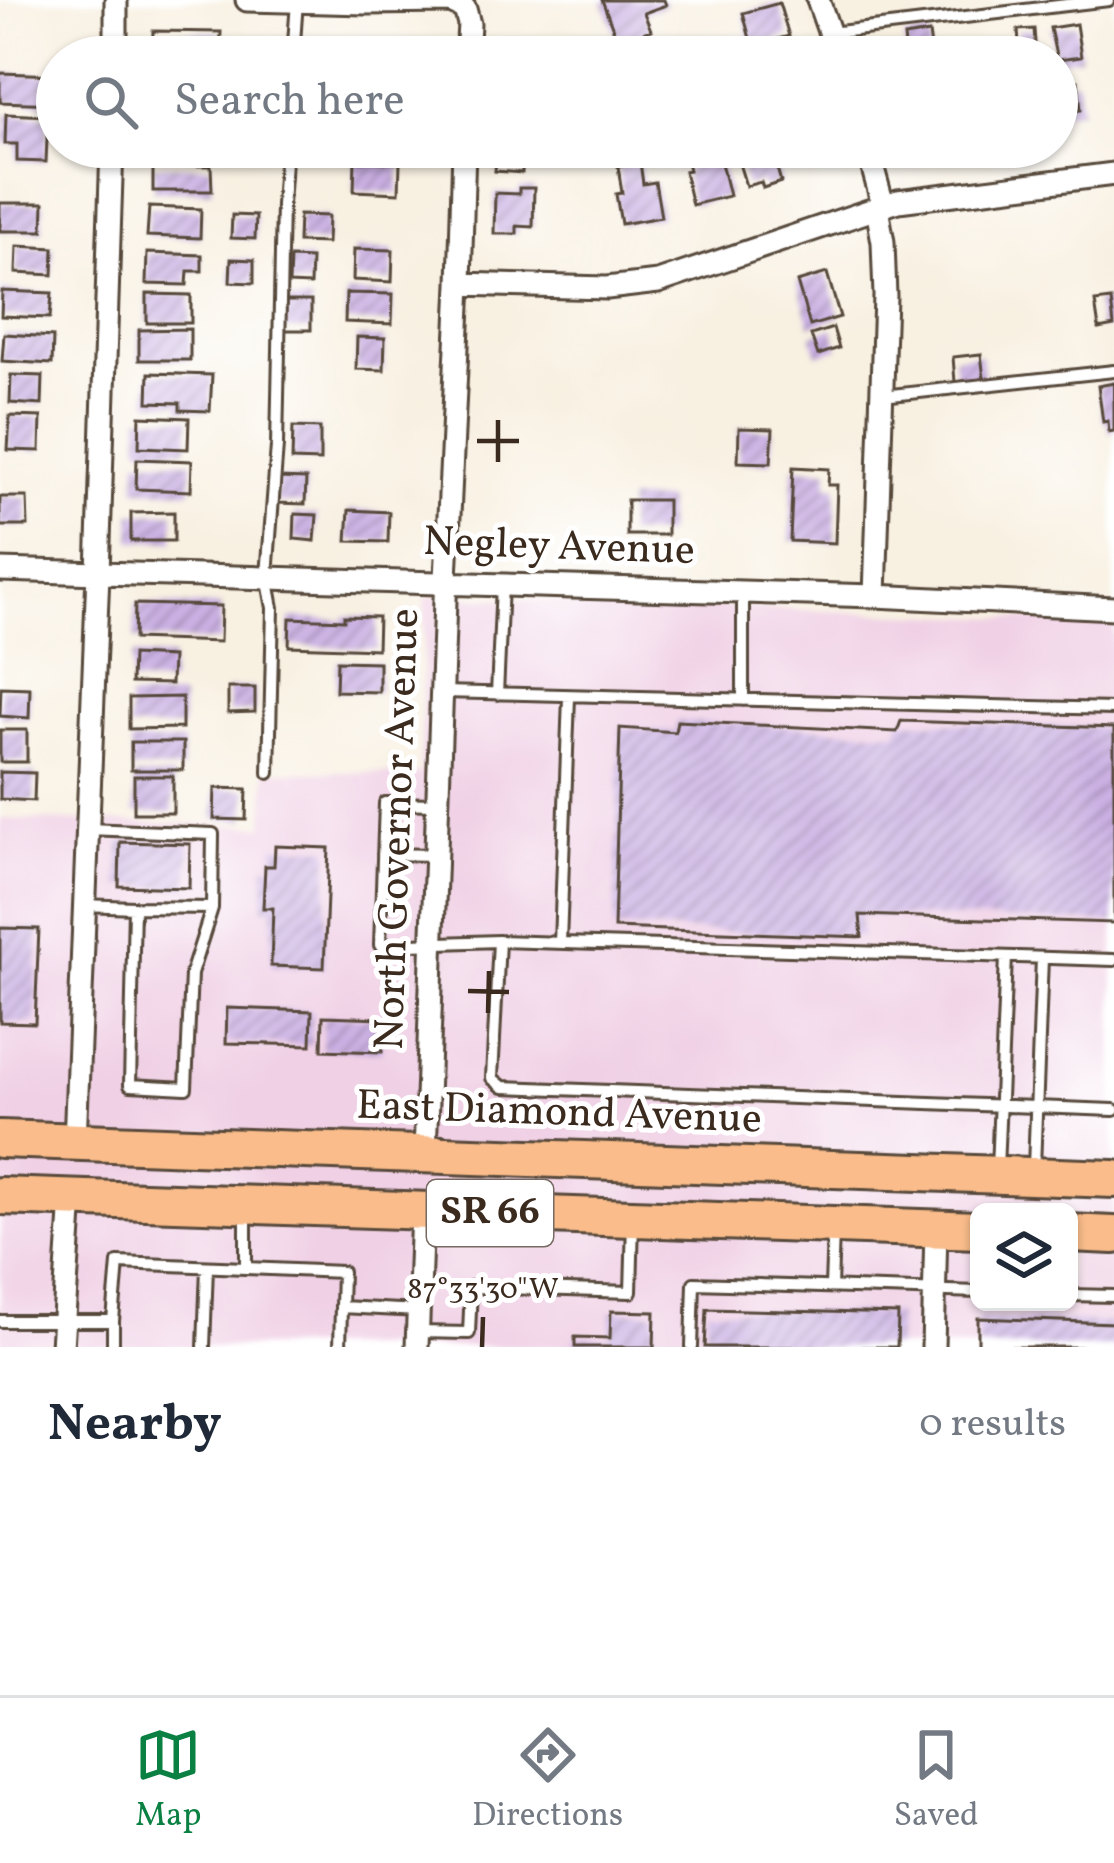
<!DOCTYPE html>
<html lang="en">
<head>
<meta charset="utf-8">
<style>
	body { margin:0; font-family:Vollkorn,serif; background:#f2f2f3; color:#1f2937 }
	.controls { position:absolute; right:36px; bottom:36px; display:grid; overflow:hidden; border-radius:18px; box-shadow:0 3px 9px #0004 }
	.controls button { width:108px; height:108px; display:grid; place-items:center; padding:0; border:0; border-bottom:3px solid #e0e1e3; background:#fff; color:#1f2937; font:60px sans-serif }
	.list { margin:0; padding:0; list-style:none }
	h2 { display:flex; justify-content:space-between; align-items:center; height:156px; margin:0; padding:0 48px; font-size:51px }
	h2 small { font-size:39px; font-weight:400; color:#747a83 }
	.icon { flex:none; width:66px; height:66px; fill:none; stroke:currentColor; stroke-width:2; stroke-linecap:round; stroke-linejoin:round }
	.map { position:relative; flex:none; width:1114px; height:1347px; overflow:hidden }
	.search { position:absolute; background:#fff; box-shadow:0 3px 9px #0004; left:36px; right:36px; top:36px; height:132px; display:flex; align-items:center; gap:30px; box-sizing:border-box; padding:0 42px; border-radius:66px; color:#747a83; font-size:45px }
	.sheet { height:348px; background:#fff }
	nav { display:flex; justify-content:space-around; align-items:center; box-sizing:border-box; height:168px; border-top:3px solid #e0e1e3; background:#fff; font-size:33px; color:#747a83 }
	nav a { display:grid; justify-items:center; gap:6px }
	nav .on { color:#0b8043 }
	.map>svg:first-child { display:block }
	.built { fill:#f0d0e5; fill-rule:evenodd }
	.building { fill:url(#building-hatch) }
	.lines { fill:none; stroke-linecap:round; stroke-linejoin:round }
	.service-casing { stroke:#57483b; stroke-width:16 }
	.minor-casing { stroke:#57483b; stroke-width:27 }
	.primary-casing { stroke:#57483b; stroke-width:42 }
	.service { stroke:#fff; stroke-width:10 }
	.minor { stroke:#fff; stroke-width:21 }
	.primary { stroke:#f9bc8a; stroke-width:36 }
	.ticks { fill:none; stroke:#3b2a1e; stroke-width:4.5 }
	.labels { text-anchor:middle; dominant-baseline:central; stroke-width:10; stroke-linejoin:round; paint-order:stroke }
	.shield { fill:#fff; stroke:#766a62; stroke-width:3 }
	.shield-label { font-size:39px; font-weight:bold; fill:#3b2a1e }
	.street-label { font-size:42px; fill:#3b2a1e; stroke:#fff }
	.ticks-label { font-size:30px; text-anchor:middle; fill:#3b2a1e; stroke:#fff; stroke-width:10; stroke-linejoin:round; paint-order:stroke }
</style>
</head>
<body>
<div class="map">
<svg width="1114" height="1347" viewBox="0 0 1114 1347">
	<defs>
		<pattern id="building-hatch" width="6" height="6" patternUnits="userSpaceOnUse" patternTransform="scale(3)"><rect width="6" height="6" fill="#cab0e3"/><path d="M-1 1l2-2M0 6l6-6M5 7l2-2" fill="none" stroke="#a58fb7"/></pattern>
	</defs>
	<rect width="100%" height="100%" fill="#fff"/>
	<filter id="ink" filterUnits="userSpaceOnUse"><feTurbulence type="fractalNoise" baseFrequency=".00833" numOctaves="2"/><feDisplacementMap in="SourceGraphic" scale="24" xChannelSelector="R" yChannelSelector="G"/><feConvolveMatrix kernelMatrix="1 2 1 2 8 2 1 2 1" color-interpolation-filters="sRGB"/></filter>
	<filter id="wash" filterUnits="userSpaceOnUse"><feTurbulence type="fractalNoise" baseFrequency=".004" numOctaves="4" result="noise"/><feDisplacementMap in="SourceGraphic" scale="48" xChannelSelector="R" yChannelSelector="G"/><feGaussianBlur stdDeviation="2.7" result="paint"/><feColorMatrix in="noise" values="0 0 0 0 0 0 0 0 0 0 0 0 0 0 0 0 0 1.4 0 .05"/><feComposite in="paint" operator="in"/></filter>
	<g filter="url(#wash)">
		<rect width="100%" height="100%" fill="#f8f0e1"/>
		<path class="built" d="M425,596L1114,622V1347H0V819L264,826L266,771L420,774ZM979,1212H1069V1302H979Z"/>
		<g id="blocks">
			<path class="building" d="M602,0H664L666,5L644,13L651,30L618,42Z
				M779,3L789,36L752,46L743,13Z
				M1076,24L1081,57L1057,60L1050,28Z
				M1034,29L1036,56L1020,57L1018,30Z
				M153,31L221,32L220,57H152Z
				M929,33L932,56L906,57L904,37Z
				M0,73L57,75V104L0,102Z
				M1078,81L1081,110L1057,113V83Z
				M6,114L48,116L46,162L17,161V144H5Z
				M497,147H523L522,173L495,171Z
				M717,147L729,196L692,205L684,171L689,170L685,154Z
				M771,147L781,182L763,188L761,182L746,186L737,157Z
				M355,161L400,163L399,193L354,191Z
				M640,162L643,184L655,182L661,217L621,224L616,194L622,193L618,166Z
				M153,165L211,166L212,191H153Z
				M519,188H534L533,227L517,226V234H494L495,193L519,194Z
				M0,203H44L43,231H0Z
				M149,207L201,209L200,238L147,236Z
				M232,215L256,216L255,239L231,238Z
				M299,215L328,216L327,243L298,242Z
				M17,246L54,248L53,275L16,273Z
				M354,249L393,250L392,282L353,280Z
				M147,253L202,255V271H188L187,285L146,284Z
				M290,258L311,259L310,285L289,284Z
				M231,259L254,260V283L230,282Z
				M827,273L840,317L810,326L797,282Z
				M2,291L52,293L50,318L1,316Z
				M346,293L393,294L392,324L345,322Z
				M147,294L191,295V323H147Z
				M1111,300L1114,326L1099,329L1095,302Z
				M283,301H311V330H284Z
				M833,328L839,348L818,355L811,335Z
				M190,329V360H139V330Z
				M4,334L53,337L52,364L2,361Z
				M357,337L385,338L384,370L356,369Z
				M981,354L984,379L955,382L953,357Z
				M149,373L212,375L210,411L180,410V403L148,402Z
				M11,375L43,376L42,405L10,403Z
				M1114,383V431L1109,432L1108,421L1103,422L1098,386Z
				M10,416L41,417L40,451L8,450Z
				M140,416L189,418L188,449L139,447Z
				M293,427L320,428V461L292,460Z
				M739,428L773,429L771,463L738,462Z
				M137,459L192,461L191,491L136,489Z
				M793,467L829,469L828,485H837L835,543L790,541Z
				M278,478L306,479L305,504L276,503Z
				M0,497H27L28,526H0Z
				M627,500H667V535H627Z
				M349,510L389,512L388,542L347,541Z
				M174,512V541H131V513Z
				M295,514L317,515L315,541L294,539Z
				M135,604L221,606L220,642L134,639Z
				M344,616L378,617L377,649L289,646L290,618L344,620Z
				M132,655L172,657L171,684L131,683Z
				M337,661L379,662V692L336,691Z
				M1,687L30,688L29,718L0,716Z
				M228,688H255V712L228,713Z
				M182,697V728L129,729V698Z
				M677,721L897,732L901,721L1114,728V923L860,915L862,937L614,928L620,728L675,732Z
				M0,730H27V762H0Z
				M131,742H183V770H131Z
				M0,772L35,773L34,801L0,799Z
				M134,776H173V813H134Z
				M215,788L247,789L246,820L214,819Z
				M120,842L190,844L189,888L119,886Z
				M275,846L329,848L324,968L271,966L273,908H263L265,866H274Z
				M0,928L39,929L35,1023L0,1022Z
				M227,1008L312,1011L311,1045L226,1043Z
				M323,1016L383,1018L382,1052L322,1050Z
				M707,1309L898,1314L897,1347H705Z
				M611,1311L655,1312L654,1347H575V1337L610,1338Z
				M978,1318L1114,1323V1347H978Z"/>
		</g>
	</g>
	<g filter="url(#ink)">
		<use href="#blocks" fill-opacity="0" stroke="#57483b" stroke-width="3"/>
		<g class="lines">
			<defs>
				<path id="service" d="M830,33L1109,0
					M293,57L297,1
					M882,396L1114,371
					M743,593V700
					M442,692L1114,709
					M497,694L502,585
					M269,773L273,608L267,576L277,446L282,205L286,147
					M437,804L385,803L380,945L499,941L1114,960
					M383,854L436,855
					M83,905L134,907L130,1085L186,1088L191,974L212,908L213,834L87,829
					M134,907L212,908
					M499,941L492,1078L503,1087L1114,1110
					M560,943L569,697
					M1034,1167L1042,958
					M997,1169L1006,957
					M246,1268L342,1272L341,1307L419,1311
					M831,1287L833,1231
					M1069,1295L1114,1296
					M0,1321H113L118,1263L246,1268V1213
					M418,1332L469,1333L471,1287L631,1292L633,1221
					M113,1347V1321
					M204,1347L207,1267
					M340,1347L341,1307
					M692,1347L694,1283L979,1292"/>
				<path id="minor" d="M247,0L366,3L451,2L465,9
					M818,0L838,57
					M465,9L469,24L467,57
					M116,57V0
					M867,147L883,205
					M460,284L607,288L658,282L898,201L1114,174
					M0,570L875,596L1114,608
					M875,596L885,296L883,242L877,208
					M75,1142L98,573L112,147
					M425,1154L445,600L460,284L464,147
					M62,1347L72,1198
					M417,1347L422,1210
					M933,1347L936,1229"/>
				<path id="primary" d="M0,1139L1114,1179
					M0,1196L979,1230
					M1069,1233L1114,1235"/>
			</defs>
			<use href="#service" class="service-casing"/>
			<use href="#minor" class="minor-casing"/>
			<use href="#primary" class="primary-casing"/>
			<use href="#service" class="service"/>
			<use href="#minor" class="minor"/>
			<use href="#primary" class="primary"/>
		</g>
	</g>
	<path class="ticks" d="M477,441H519M498,462V420M468,991L509,992M488,1013L489,971M482,1347L483,1317"/>
	<g class="labels">
		<rect class="shield" x="427" y="1180" width="126" height="66" rx="9"/>
		<g class="shield-label">
			<text x="490" y="1213">SR 66</text>
		</g>
		<g class="street-label">
			<text transform="translate(559 548) rotate(2)">Negley Avenue</text>
			<text transform="translate(399 829) rotate(-88)">North Governor Avenue</text>
			<text transform="translate(559 1114) rotate(2)">East Diamond Avenue</text>
		</g>
	</g>
	<g class="ticks-label">
		<text x="483" y="1298">87°33'30"W</text>
	</g>
</svg>
<div class="controls">
<button><svg class="icon" aria-label="layers" viewBox="0 0 24 24"><path d="M12 4l9 5-9 5-9-5zM3 14l9 5 9-5"/></svg></button>
</div>
<div class="search"><svg class="icon" aria-label="search" viewBox="0 0 24 24"><circle cx="10" cy="10" r="6"/><path d="M15 15l6 6"/></svg>Search here</div>
</div>
<section class="sheet">
<h2>Nearby<small>0 results</small></h2>
<ul class="list">
</ul>
</section>
<nav>
<a class="on"><svg class="icon" aria-label="map" viewBox="0 0 24 24"><path d="M3 6l6-2 6 2 6-2v14l-6 2-6-2-6 2zM9 4v14M15 6v14"/></svg>Map</a>
<a><svg class="icon" aria-label="directions" viewBox="0 0 24 24"><path d="M12 3l9 9-9 9-9-9zM9 14v-3h6M13 9l2 2-2 2"/></svg>Directions</a>
<a><svg class="icon" aria-label="saved" viewBox="0 0 24 24"><path d="M7 4h10v16l-5-4-5 4z"/></svg>Saved</a>
</nav>
</body>
</html>
